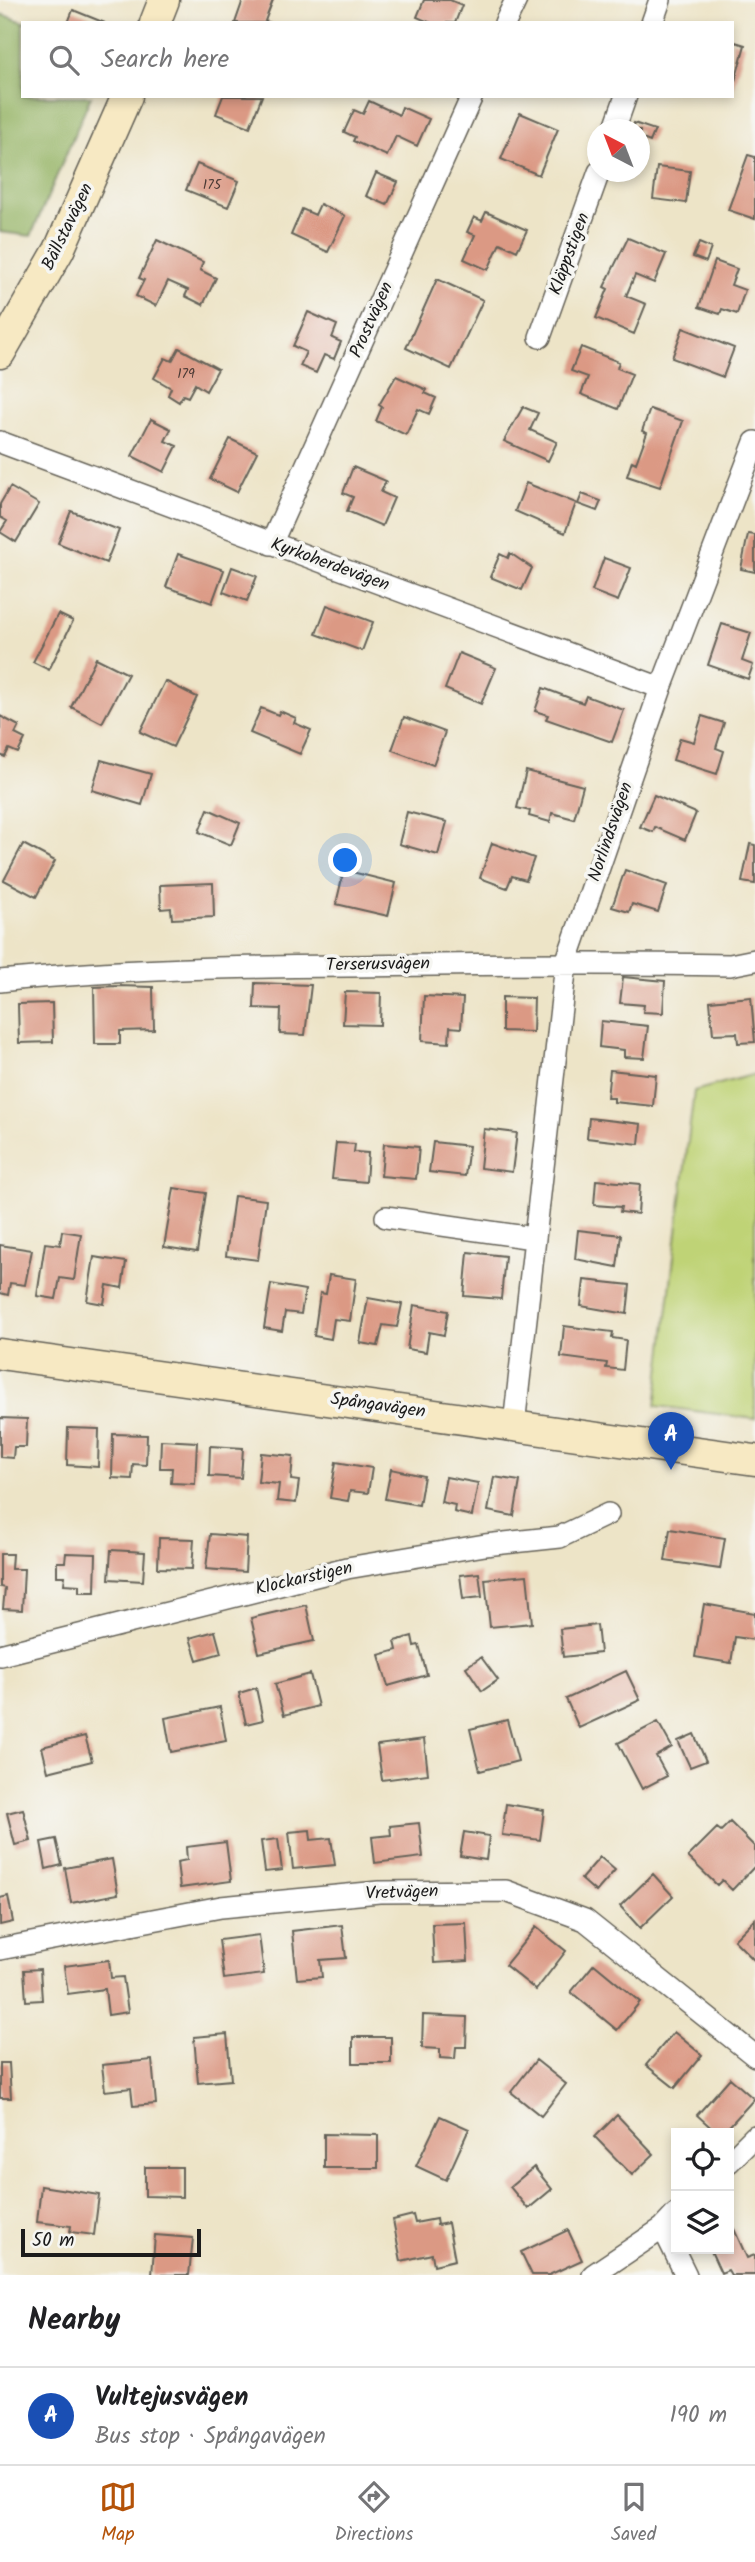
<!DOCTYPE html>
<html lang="en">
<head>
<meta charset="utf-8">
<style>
	body { margin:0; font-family:Kalam,sans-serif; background:#f2f2f2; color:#202124 }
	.controls { position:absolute; right:21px; bottom:21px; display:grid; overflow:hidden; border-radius:0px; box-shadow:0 4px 10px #0003 }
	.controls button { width:63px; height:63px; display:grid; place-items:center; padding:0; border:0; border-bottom:2px solid #e0e0e0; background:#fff; color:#202124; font:35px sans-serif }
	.compass { position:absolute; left:587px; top:119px; width:63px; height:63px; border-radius:50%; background:#fff; box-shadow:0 4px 10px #0003; rotate:318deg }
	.scale { position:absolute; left:21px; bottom:18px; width:180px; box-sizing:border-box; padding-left:7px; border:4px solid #1c1c1c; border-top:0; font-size:19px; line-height:24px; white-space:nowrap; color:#1c1c1c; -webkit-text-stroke:5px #f6f6f2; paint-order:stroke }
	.you { position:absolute; left:346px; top:861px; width:24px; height:24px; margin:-18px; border:5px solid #fff; border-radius:50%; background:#1a73e8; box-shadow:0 0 0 10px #1a73e833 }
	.badge { display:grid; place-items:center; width:46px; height:46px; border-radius:50%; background:#b45309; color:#fff; font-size:23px; font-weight:700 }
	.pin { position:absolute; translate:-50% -58px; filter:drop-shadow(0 2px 4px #0008) }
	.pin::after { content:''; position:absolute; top:37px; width:24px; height:21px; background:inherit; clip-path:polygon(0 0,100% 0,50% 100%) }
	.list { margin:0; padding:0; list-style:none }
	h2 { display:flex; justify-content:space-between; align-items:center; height:91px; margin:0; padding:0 28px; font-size:30px }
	h2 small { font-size:23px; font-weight:400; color:#757577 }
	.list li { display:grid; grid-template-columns:46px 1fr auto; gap:21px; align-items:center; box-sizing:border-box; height:98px; padding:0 28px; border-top:2px solid #e0e0e0 }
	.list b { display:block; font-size:26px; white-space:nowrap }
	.list p { margin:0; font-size:23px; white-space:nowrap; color:#757577 }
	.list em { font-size:23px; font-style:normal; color:#757577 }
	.icon { flex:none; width:38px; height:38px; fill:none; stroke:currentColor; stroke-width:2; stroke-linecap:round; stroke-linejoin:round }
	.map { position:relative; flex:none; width:755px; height:2275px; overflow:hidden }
	.search { position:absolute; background:#fff; box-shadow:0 4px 10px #0003; left:21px; right:21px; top:21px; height:77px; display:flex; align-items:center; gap:18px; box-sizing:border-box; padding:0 24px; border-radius:0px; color:#757577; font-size:26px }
	.sheet { height:189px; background:#fff }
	nav { display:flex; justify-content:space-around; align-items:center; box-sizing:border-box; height:98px; border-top:2px solid #e0e0e0; background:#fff; font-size:19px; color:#757577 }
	nav a { display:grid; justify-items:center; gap:4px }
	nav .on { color:#b45309 }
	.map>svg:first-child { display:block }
	.green { fill:#bfd376; stroke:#6e7849; stroke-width:2 }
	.forest { fill:#97b567; stroke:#5a6842; stroke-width:2 }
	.building { fill:#db9984 }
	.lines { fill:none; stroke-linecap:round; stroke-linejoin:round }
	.street-casing { stroke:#656258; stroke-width:24 }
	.secondary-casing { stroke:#656258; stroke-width:33 }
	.street { stroke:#fff; stroke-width:21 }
	.secondary { stroke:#f7e9c3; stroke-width:30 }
	.labels { text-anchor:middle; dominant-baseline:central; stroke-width:7; stroke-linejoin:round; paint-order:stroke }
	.number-label { font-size:14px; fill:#4c3b36 }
	.street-label { font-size:18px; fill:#1c1c1c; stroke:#f6f6f2 }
</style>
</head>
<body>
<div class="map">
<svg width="755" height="2275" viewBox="0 0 755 2275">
	<rect width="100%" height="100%" fill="#f6f6f2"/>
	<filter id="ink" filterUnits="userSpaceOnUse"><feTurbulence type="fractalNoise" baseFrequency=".0143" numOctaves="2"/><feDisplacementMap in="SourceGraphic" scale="14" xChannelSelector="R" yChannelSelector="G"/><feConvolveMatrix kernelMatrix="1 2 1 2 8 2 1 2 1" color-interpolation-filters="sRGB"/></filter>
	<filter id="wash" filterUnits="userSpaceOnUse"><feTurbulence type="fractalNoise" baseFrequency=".00686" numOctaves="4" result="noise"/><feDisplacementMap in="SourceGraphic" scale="28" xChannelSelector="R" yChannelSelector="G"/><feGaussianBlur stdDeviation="1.57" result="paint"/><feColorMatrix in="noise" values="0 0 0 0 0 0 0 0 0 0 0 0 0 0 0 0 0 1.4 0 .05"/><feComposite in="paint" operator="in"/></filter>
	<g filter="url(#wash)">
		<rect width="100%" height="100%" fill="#ede4c7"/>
		<path class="green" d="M755,1074V1419L656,1406L694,1091Z"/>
		<path class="forest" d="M0,14L27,23H23V96H91L31,236L0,232Z"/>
		<g id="blocks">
			<path class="building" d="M243,0H273L265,21L271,23H235Z
				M424,0H450L462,5L455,23H431L417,17Z
				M73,10L105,23H68Z
				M732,41L745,45L733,88L732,87Z
				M223,96H262L250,127L216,114Z
				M369,101L399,115L402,107L429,119L417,146L396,136L387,156L353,141L355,137L344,132L354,110L363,114Z
				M520,113L558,129L539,175L501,159Z
				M634,123L655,130L650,142L640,138V130H632Z
				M748,155L755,157V219L728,210Z
				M197,164L239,181L228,207L186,190Z
				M657,167L690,171L686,203L653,199Z
				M376,173L398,182L387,205L366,196Z
				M320,204L345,216L328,252L291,235L302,209L315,215Z
				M486,212L527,230L517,251L500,243L488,270L464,259L475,235L467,232L474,217L482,221Z
				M628,238L666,254L654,283L635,275L626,296L646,304L634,334L596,318L608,289L604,287Z
				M157,240L203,262L200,270L216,278L203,305L185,296L188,290L168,281L156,306L136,296L144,280L139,278Z
				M699,243L711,248L706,262L693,257Z
				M715,261L737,269L731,285L745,290L737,314L722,309L720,314L699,307Z
				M437,279L483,300L451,369L406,348Z
				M308,312L337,325L332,338L341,342L334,359L324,355L316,373L300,366L306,352L293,346Z
				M683,328L734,348L723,377L672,358Z
				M581,347L619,362L617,368L632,374L618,409L581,394L588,377L571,371Z
				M179,348L218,369L206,391L195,384L188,397L183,395L179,402L168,395L171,388L154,378L165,358L172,361Z
				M396,376L427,390L425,393L436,398L429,414L418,409L406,435L376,421L382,407L379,405Z
				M523,407L538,413L530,430L557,442L548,461L504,441Z
				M650,409L683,421L660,487L627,476L632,461L636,463L647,433L642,431Z
				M151,419L171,429L165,441L177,446L164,472L132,456Z
				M230,439L257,452L237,492L210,479Z
				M353,467L386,481L381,492L394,498L382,526L347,511L353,497L343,493Z
				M526,483L576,503L565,533L515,511Z
				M10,487L39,504L16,542L0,532L7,521L0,517V504Z
				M582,494L601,501L597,511L578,504Z
				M71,511L119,530L106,563L58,543Z
				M748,534L755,535V572L741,569Z
				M510,553L532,568L522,590L490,577L500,554L508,558Z
				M178,554L224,570L212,603L166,587Z
				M604,558L631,568L618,601L592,591Z
				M232,567L257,576L247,601L223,592Z
				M327,605L373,622L362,651L316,634Z
				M58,614L73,621L49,670L33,662Z
				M722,624L751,633L742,661L753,665L748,679L708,665Z
				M459,653L496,668L481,704L445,689Z
				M96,658L128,674L102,723L71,707Z
				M165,681L197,697L173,747L140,732Z
				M543,688L583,703L586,696L624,710L612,742L546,719L548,715L535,711Z
				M261,708L278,715L280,711L296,718L294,723L311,730L300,754L250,733Z
				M0,716L19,726L15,734L25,739L18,753L9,749L5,757L0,755Z
				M702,716L724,723L716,748L724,751L717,774L673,760L680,738L694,742Z
				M404,717L445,732L433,765L392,750Z
				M101,760L151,774L142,805L92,790Z
				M526,771L583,786L574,819L552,813L550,822L529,816L530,811L517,808Z
				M654,795L696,813L685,840L655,827L653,832L640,827Z
				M208,809L240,823L231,845L199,832Z
				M407,812L447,822L438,855L399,844Z
				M492,843L534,858L526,880L512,876L507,888L480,878Z
				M23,844L55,861L36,897L4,880Z
				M750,844L755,845V884L742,882Z
				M344,870L396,883L388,916L336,904Z
				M625,870L667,885L658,912L632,904L629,912L612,907Z
				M213,883L214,917L172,919L171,908L161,909L160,885Z
				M623,977L665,981L663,1013L643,1012L644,1005L620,1003Z
				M255,983L311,985L305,1035L280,1034L281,1009L254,1008Z
				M118,986L153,987L154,1030L120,1031V1044H95L94,987Z
				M345,992L381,993L380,1025L343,1024Z
				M424,996L463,998L461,1028L450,1027L449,1043L422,1041Z
				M502,997L534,998L533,1032L502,1031Z
				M751,997L755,1042L738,1043L737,1033L713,1034L710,1001Z
				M52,1003L53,1042L19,1043L18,1004Z
				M601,1021L648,1026L644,1058L624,1057V1050L599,1047Z
				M610,1070L656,1075L653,1106L614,1102V1098H607Z
				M589,1118L641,1124L639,1144L587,1138Z
				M484,1129L517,1133L512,1172L480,1168Z
				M433,1142L469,1146L465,1176L429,1172Z
				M336,1143L355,1144L354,1152L368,1153L366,1182L332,1179Z
				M384,1144L419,1147L416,1179L381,1176Z
				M596,1180L640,1184L638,1214L620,1212L621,1207L594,1205Z
				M174,1188L206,1193L197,1252L164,1247Z
				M234,1196L266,1200L258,1260L226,1256Z
				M578,1230L621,1235L617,1267L575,1259Z
				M62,1231L81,1234L74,1280L60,1278L56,1299L37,1296L45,1243L60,1245Z
				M0,1245L32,1250L25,1285L10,1283L8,1295L0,1293Z
				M468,1252L505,1256L501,1299L464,1296Z
				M94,1257L126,1262L122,1288L107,1285L104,1304L87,1301Z
				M329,1275L356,1279L350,1321L334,1319L331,1339L314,1336L320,1293L326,1294Z
				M584,1280L630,1285L627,1314L581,1306Z
				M271,1284L305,1290L301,1314L285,1312L282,1331L264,1328Z
				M368,1298L402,1304L397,1327L383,1325L378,1346L360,1343Z
				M414,1305L448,1311L444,1335L429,1332L426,1352L407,1349Z
				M564,1326L613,1332L612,1338L626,1340L623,1370L606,1368L607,1363L561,1357Z
				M0,1418L27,1419L26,1447H14L13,1458L0,1457Z
				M68,1428L99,1429L98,1467L67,1465Z
				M113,1434L147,1435L146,1465L133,1464L132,1479L112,1478Z
				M161,1440L197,1442L195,1484L171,1483L172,1468H160Z
				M210,1446L243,1448L241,1478L209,1476Z
				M261,1453L293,1456L291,1480L299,1481L296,1503L277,1501L279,1484L258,1482Z
				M336,1462L372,1468L368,1493L350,1491L348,1501L330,1498Z
				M391,1469L424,1476L419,1505L385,1499Z
				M446,1477L478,1483L472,1516L454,1512L455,1505L441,1502Z
				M494,1477L520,1481L514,1516L488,1511Z
				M670,1529L725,1538L720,1569L665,1561Z
				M210,1534L247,1537L245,1572L206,1569Z
				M159,1538L194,1539L192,1569L158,1568Z
				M111,1550L145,1552L143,1581L109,1579Z
				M66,1553L96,1554L95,1592H79V1585L64,1584L65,1576H57V1562H65Z
				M0,1554H12L11,1569H24L22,1610L3,1609L5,1588L0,1587Z
				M479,1573L482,1597L463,1599L460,1575Z
				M527,1575L532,1623L490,1627L485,1579Z
				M704,1604L755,1613V1640L735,1637L731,1663L695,1657Z
				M306,1605L314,1641L259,1653L251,1618Z
				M597,1625L600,1653L563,1657L560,1629Z
				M215,1631L221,1653L197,1660L190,1638Z
				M412,1636L414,1646L419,1645L427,1675L388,1686L379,1655L397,1650L395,1641Z
				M481,1657L498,1680L482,1691L466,1667Z
				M626,1671L640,1700L579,1728L566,1699Z
				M310,1674L318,1706L284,1715L275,1684Z
				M256,1688L263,1720L246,1724L239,1693Z
				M220,1707L226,1741L171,1752L165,1718Z
				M507,1720L518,1761L480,1771L470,1729Z
				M658,1722L672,1747L656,1756L667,1776L642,1789L618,1743Z
				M694,1734L706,1761L690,1767L678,1741Z
				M85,1736L92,1761L48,1772L42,1747Z
				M424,1739L428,1774L382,1780L377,1745Z
				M506,1804L544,1810L540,1840L502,1835Z
				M23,1809L31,1841L15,1845L7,1813Z
				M730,1822L755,1847V1866L732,1890L722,1880L717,1885L688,1857L717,1828L721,1831Z
				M419,1823L423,1857L375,1863L372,1837L391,1835L390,1826Z
				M310,1830L311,1840L331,1838L335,1865L293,1869L289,1832Z
				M464,1832L489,1836L486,1860L460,1856Z
				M56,1839L62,1865L46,1869L41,1842Z
				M278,1839L282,1870L265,1872L261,1841Z
				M226,1842L231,1881L180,1888L177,1862L187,1860L186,1847Z
				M600,1857L615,1870L596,1892L581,1879Z
				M112,1859L118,1894L71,1903L65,1868Z
				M653,1874L673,1896L640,1928L620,1906Z
				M8,1896L13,1922L0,1925V1898Z
				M755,1919V1961L734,1940Z
				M466,1923L468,1961L434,1963L432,1924Z
				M342,1925L346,1958L320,1960L322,1977L297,1979L292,1931Z
				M536,1927L566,1951L536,1990L505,1965Z
				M259,1935L264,1974L224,1979L219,1940Z
				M109,1960L111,1978L123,1977L128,2012L108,2015L105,1989L68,1994L64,1966Z
				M594,1964L640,2002L617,2030L571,1992Z
				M40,1969L42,2000L26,2001L24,1970Z
				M423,2015L467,2017L466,2047H456L455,2059L440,2058V2049L422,2048Z
				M674,2032L702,2055L675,2088L646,2065Z
				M227,2034L231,2080L198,2083L194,2037Z
				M353,2037H391V2063H353Z
				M152,2060L156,2104L133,2106L131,2088L105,2091L102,2065Z
				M536,2060L566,2084L541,2116L511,2092Z
				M0,2063H9L11,2098H0Z
				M730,2078L754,2099L723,2133H717L697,2115Z
				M617,2115L654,2154L632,2175L595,2137Z
				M440,2116L469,2129L446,2180L416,2166Z
				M324,2134L378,2135V2168H324Z
				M145,2167H182V2197L145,2196Z
				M534,2167L552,2189L528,2209L510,2187Z
				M41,2186L99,2195L94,2235L70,2232L71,2226L37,2222Z
				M413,2215L415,2223L436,2219L437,2225L448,2223L455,2260L434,2265L432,2254L401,2261L393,2220Z
				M734,2229L747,2258L755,2255V2275H731L728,2270L721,2273L710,2249H729V2232Z
				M568,2230L582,2260L549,2275H532L521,2252Z
				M155,2235L193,2238L189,2275H152Z"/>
		</g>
	</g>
	<g filter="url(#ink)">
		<use href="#blocks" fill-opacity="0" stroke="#656258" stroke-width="2"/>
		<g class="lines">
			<defs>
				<path id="street" d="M505,23L516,0
					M652,23L660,0
					M614,130L626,96
					M540,337L599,172
					M0,442L661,688
					M271,544L472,96
					M0,981C116,969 233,967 349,966C476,964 603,963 730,965L755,960
					M386,1217L533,1238
					M514,1425L566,963L661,688L755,442
					M0,1655L347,1568L485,1545L560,1537L608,1514
					M0,1949L221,1907L379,1892L506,1891L585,1920L755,2056
					M729,2162L755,2136
					M663,2228L686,2275
					M593,2275L663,2228L676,2214"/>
				<path id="secondary" d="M155,23L164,0
					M0,353L59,250L127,96
					M0,1354L755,1460"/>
			</defs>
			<use href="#street" class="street-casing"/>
			<use href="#secondary" class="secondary-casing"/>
			<use href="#street" class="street"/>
			<use href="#secondary" class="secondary"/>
		</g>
	</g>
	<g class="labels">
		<g class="number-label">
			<text x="212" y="185">175</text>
			<text x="186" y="374">179</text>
		</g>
		<g class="street-label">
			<text transform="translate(68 227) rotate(-64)">Bällstavägen</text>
			<text transform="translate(570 254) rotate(-70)">Kläppstigen</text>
			<text transform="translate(372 320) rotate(-66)">Prostvägen</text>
			<text transform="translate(330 565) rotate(20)">Kyrkoherdevägen</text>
			<text transform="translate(611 832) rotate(-71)">Norlindsvägen</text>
			<text transform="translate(378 965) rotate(-1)">Terserusvägen</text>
			<text transform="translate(378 1406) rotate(8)">Spångavägen</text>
			<text transform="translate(304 1579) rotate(-13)">Klockarstigen</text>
			<text transform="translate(402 1893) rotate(-2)">Vretvägen</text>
		</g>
	</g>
</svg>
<div class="controls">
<button><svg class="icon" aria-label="locate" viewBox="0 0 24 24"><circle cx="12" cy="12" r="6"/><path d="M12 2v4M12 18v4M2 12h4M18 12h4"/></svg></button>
<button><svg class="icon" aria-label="layers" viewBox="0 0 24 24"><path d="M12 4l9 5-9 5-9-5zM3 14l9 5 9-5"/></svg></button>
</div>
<svg class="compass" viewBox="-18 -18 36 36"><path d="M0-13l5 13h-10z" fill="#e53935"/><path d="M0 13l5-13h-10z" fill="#757577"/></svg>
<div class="scale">50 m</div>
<div class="you"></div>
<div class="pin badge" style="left:671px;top:1470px;background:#1a4fb4">A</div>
<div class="search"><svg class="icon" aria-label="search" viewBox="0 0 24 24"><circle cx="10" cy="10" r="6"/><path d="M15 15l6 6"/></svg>Search here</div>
</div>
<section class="sheet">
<h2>Nearby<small></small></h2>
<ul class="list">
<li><span class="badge" style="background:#1a4fb4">A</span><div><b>Vultejusvägen</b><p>Bus stop · Spångavägen</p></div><em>190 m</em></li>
</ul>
</section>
<nav>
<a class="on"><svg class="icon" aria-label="map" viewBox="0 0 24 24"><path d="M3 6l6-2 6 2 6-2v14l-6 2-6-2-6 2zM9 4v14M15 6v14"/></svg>Map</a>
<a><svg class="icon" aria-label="directions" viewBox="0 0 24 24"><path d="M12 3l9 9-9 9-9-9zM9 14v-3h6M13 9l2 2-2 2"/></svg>Directions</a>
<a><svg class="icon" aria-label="saved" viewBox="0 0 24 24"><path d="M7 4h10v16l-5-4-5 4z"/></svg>Saved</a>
</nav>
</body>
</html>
